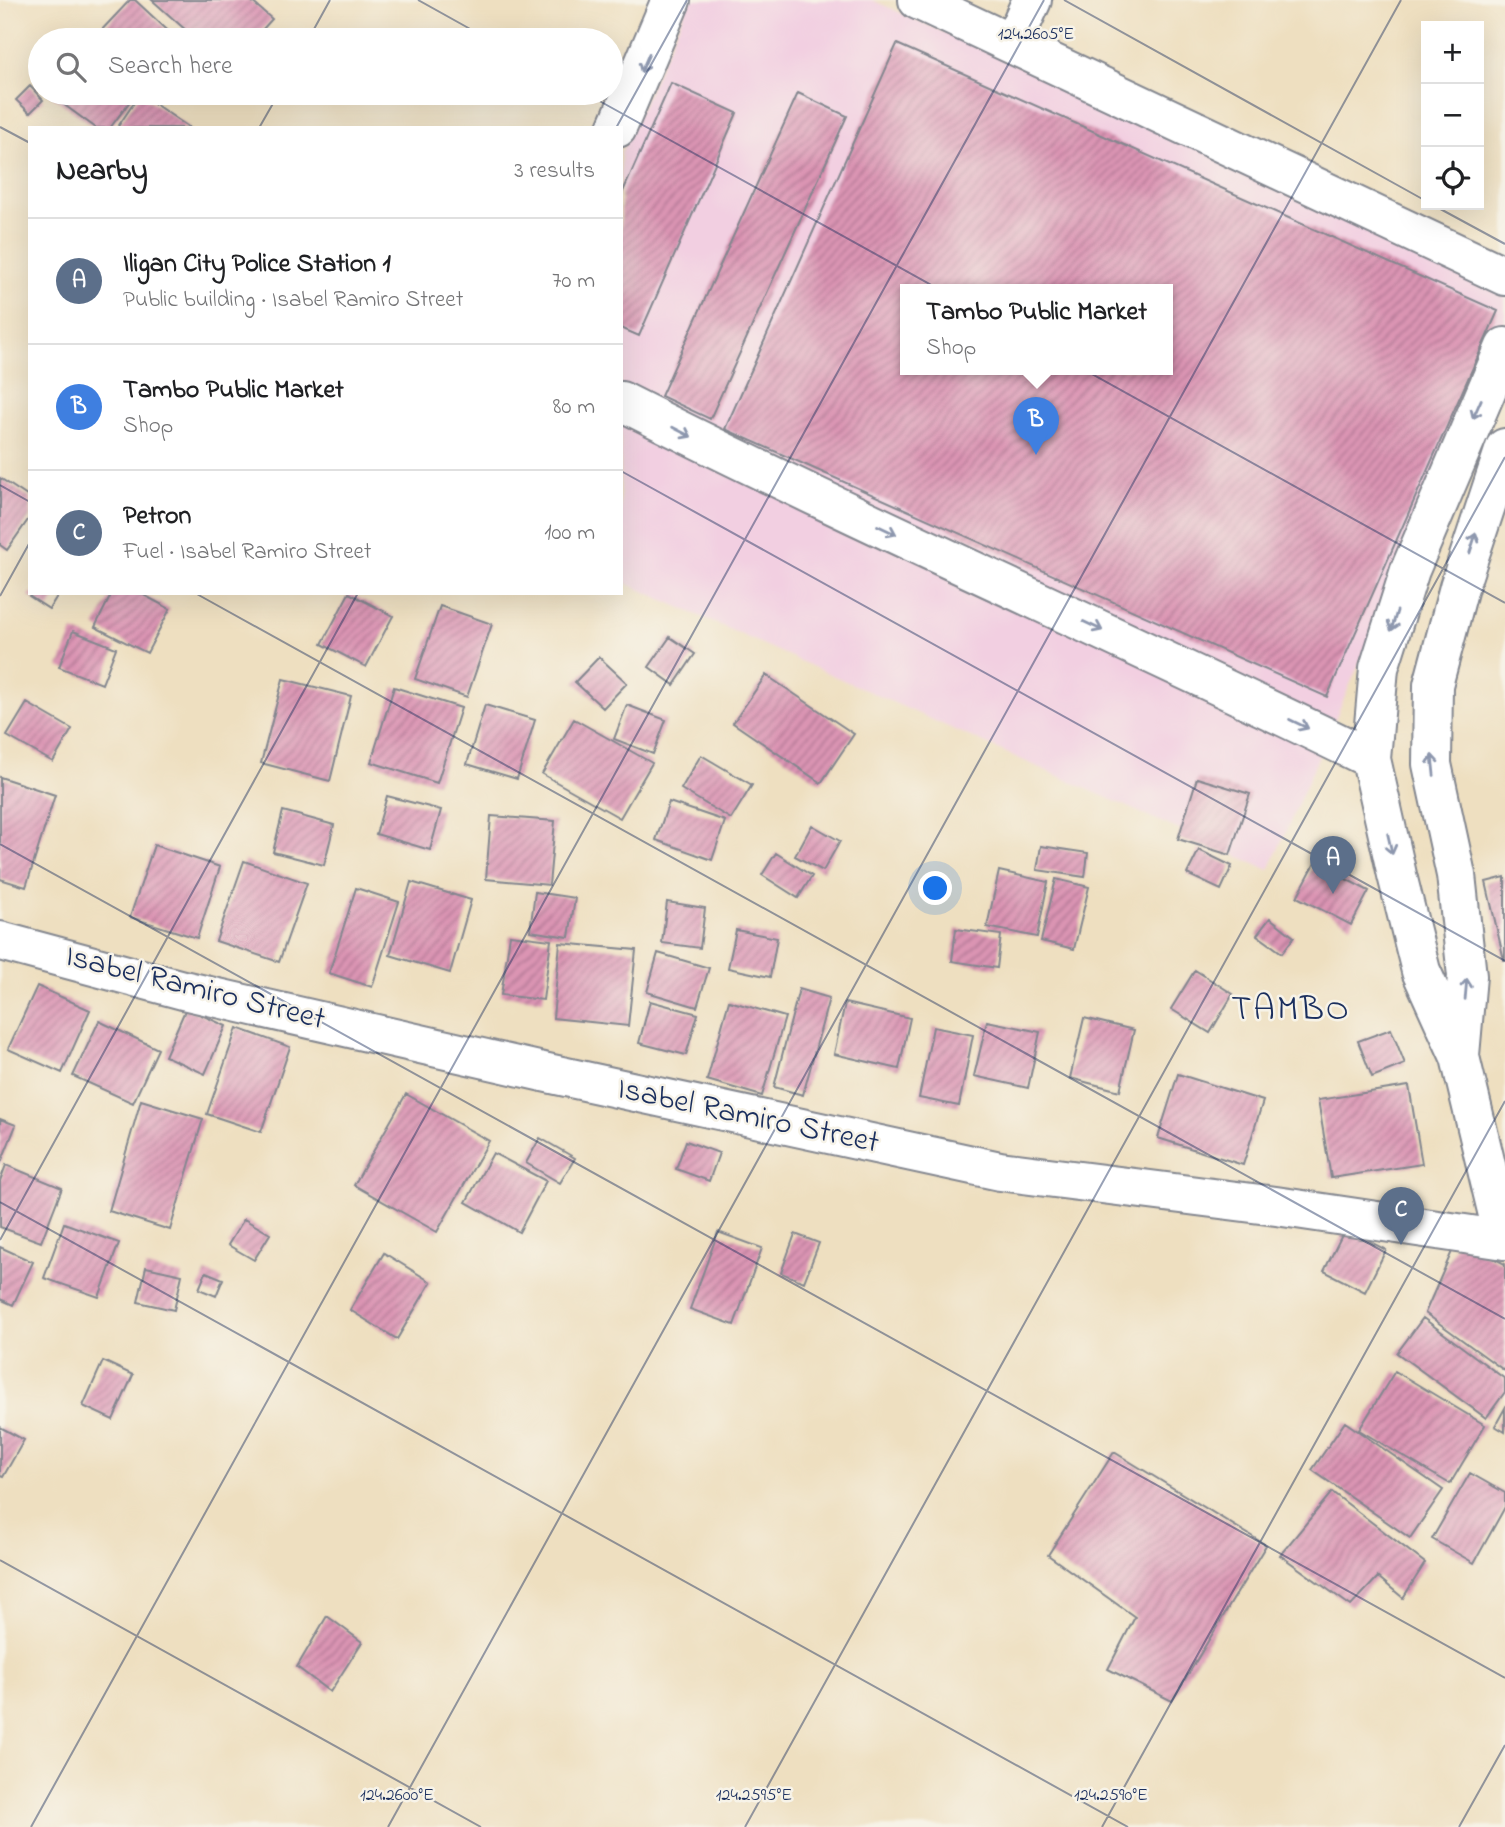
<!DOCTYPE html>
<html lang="en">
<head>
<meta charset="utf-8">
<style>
	body { margin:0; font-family:"Indie Flower",sans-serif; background:#f6f6f6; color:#202124 }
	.controls { position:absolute; right:21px; top:21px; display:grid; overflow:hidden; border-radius:0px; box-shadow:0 7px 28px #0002 }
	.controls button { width:63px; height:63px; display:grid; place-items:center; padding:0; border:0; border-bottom:2px solid #e0e0e0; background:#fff; color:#202124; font:35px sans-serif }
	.you { position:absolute; left:936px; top:889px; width:24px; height:24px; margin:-18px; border:5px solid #fff; border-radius:50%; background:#1a73e8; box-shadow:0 0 0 10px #1a73e833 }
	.badge { display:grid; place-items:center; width:46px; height:46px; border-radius:50%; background:#db2777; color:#fff; font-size:23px; font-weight:700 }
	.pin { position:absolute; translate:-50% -58px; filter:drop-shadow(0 2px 4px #0008) }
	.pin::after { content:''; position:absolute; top:37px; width:24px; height:21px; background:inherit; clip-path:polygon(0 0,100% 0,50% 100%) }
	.popup { position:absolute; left:900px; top:284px; width:273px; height:91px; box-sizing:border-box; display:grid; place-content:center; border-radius:0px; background:#fff; filter:drop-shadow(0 2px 5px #0005); font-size:23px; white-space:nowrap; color:#757577 }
	.popup b { font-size:26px; color:#202124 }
	.popup::after { content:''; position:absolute; left:50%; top:100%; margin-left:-14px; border:14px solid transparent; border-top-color:#fff }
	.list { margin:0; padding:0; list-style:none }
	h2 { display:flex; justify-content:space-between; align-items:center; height:91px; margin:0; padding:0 28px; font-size:30px }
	h2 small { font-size:23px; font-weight:400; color:#757577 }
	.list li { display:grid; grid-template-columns:46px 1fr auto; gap:21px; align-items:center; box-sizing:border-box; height:126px; padding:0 28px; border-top:2px solid #e0e0e0 }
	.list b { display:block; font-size:26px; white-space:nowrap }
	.list p { margin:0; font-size:23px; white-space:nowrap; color:#757577 }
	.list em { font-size:23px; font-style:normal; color:#757577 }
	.icon { flex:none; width:38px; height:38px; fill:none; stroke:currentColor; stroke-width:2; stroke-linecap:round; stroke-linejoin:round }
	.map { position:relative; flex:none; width:1505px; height:1827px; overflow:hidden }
	.search { position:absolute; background:#fff; box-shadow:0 7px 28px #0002; left:28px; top:28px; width:595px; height:77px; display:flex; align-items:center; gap:18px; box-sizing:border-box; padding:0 24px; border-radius:38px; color:#757577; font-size:26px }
	.panel { position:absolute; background:#fff; box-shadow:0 7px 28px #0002; left:28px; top:126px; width:595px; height:469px; border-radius:0px }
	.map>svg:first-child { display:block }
	.built { fill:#f2cfe1; fill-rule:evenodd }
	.building { fill:url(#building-hatch); fill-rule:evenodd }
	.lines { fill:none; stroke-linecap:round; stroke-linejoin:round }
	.minor-casing { stroke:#84878f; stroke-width:42 }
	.minor { stroke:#fff; stroke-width:38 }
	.oneway { stroke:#8d97ae }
	.ticks { fill:none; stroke:#1b2f5e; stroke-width:2; stroke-opacity:0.45 }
	.labels { text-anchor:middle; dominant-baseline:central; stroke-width:5; stroke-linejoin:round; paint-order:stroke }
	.street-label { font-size:32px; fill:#1b2f5e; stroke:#f7f3e8 }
	.quarter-label { font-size:35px; letter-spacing:2px; fill:#1b2f5e; stroke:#f7f3e8 }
	.ticks-label { font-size:18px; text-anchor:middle; fill:#1b2f5e; stroke:#f7f3e8; stroke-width:5; stroke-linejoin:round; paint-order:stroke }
</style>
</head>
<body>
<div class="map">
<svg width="1505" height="1827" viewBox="0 0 1505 1827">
	<defs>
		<pattern id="building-hatch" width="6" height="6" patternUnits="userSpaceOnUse" patternTransform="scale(1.75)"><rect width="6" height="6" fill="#db94b3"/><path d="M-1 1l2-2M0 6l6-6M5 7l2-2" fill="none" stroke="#b17995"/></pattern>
	</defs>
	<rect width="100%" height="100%" fill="#f7f3e8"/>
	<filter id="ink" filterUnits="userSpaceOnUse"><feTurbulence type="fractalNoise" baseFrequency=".0143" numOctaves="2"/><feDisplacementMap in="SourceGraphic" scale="14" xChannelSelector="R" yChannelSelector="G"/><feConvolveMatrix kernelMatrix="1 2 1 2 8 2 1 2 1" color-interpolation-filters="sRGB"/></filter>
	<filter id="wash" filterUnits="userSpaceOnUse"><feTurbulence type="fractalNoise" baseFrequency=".00686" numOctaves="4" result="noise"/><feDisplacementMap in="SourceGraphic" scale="28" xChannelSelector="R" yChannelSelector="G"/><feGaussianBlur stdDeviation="1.57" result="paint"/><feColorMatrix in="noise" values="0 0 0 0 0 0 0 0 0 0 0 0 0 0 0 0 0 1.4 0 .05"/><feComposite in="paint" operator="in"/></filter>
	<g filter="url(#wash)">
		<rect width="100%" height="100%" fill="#eedfc0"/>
		<path class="built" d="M690,0H872L1505,283V330L1269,870L621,581V153ZM905,289H1167V369H905Z"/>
		<g id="blocks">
			<path class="building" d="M130,0H135L178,40H103L97,35Z
				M152,0H250L272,19L253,40H197Z
				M897,44L1498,311L1327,697L725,429ZM905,289H1167V369H905Z
				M671,83L737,113L639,336L621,328V196Z
				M30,86L43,100L30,113L16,100Z
				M48,93H136L110,128H96Z
				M798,93L847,116L710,419L661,396Z
				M140,94L190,128H117Z
				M0,478L30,498V517L7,550L0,545Z
				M31,593H59L49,609L29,596Z
				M112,593H140L170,609L147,653L95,627Z
				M349,593L393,616L366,667L322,644Z
				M440,606L492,624L467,697L415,679Z
				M73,631L116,648L102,684L59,667Z
				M670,637L695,654L674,685L649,667Z
				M599,657L627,683L603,708L575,682Z
				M766,675L854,734L821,783L733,723Z
				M283,679L351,696L330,781L261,763Z
				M394,687L461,708L437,783L371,762Z
				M27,703L72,729L53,762L7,736Z
				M485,705L535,720L517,779L467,764Z
				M627,705L666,720L653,754L614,739Z
				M574,719L652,763L620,818L542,774Z
				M701,755L752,785L731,819L681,789Z
				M0,777L55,795L26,887L0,879Z
				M1197,778L1250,794L1230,855L1178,839Z
				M387,796L441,810L430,850L376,834Z
				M669,802L725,821L712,860L656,840Z
				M283,811L334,825L324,865L273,852Z
				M491,816L555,821L549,885L486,879Z
				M812,825L840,841L823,871L795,856Z
				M154,845L220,867L197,938L130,917Z
				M1041,846L1088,853L1085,877L1037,870Z
				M1199,850L1232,866L1221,890L1187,874Z
				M776,853L812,876L798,898L762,875Z
				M244,861L307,883L279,962L216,941Z
				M1315,863L1369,891L1351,925L1297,897Z
				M999,871L1048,882L1037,937L987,927Z
				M1505,877V960H1504L1486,882Z
				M1056,879L1089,887L1074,949L1041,941Z
				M411,882L471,900L450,973L390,955Z
				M356,888L399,902L372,987L329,973Z
				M535,892L575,898L569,937L530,931Z
				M667,902L705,908L700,948L662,943Z
				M1270,918L1294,937L1282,953L1257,935Z
				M956,929L1001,935L997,968L952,961Z
				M736,930L777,938L770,977L728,968Z
				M510,935L551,940L543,1000L501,995Z
				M560,943L636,950L628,1026L553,1018Z
				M658,953L709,968L697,1007L647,992Z
				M1195,970L1233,994L1210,1033L1171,1009Z
				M37,986L90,1010L62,1073L8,1049Z
				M799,989L829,998L803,1095L774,1087Z
				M650,1001L698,1014L686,1055L639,1043Z
				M729,1001L785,1017L762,1096L707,1080Z
				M845,1003L910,1018L899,1069L834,1054Z
				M186,1008L226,1026L205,1074L165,1056Z
				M1084,1018L1134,1030L1120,1091L1070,1078Z
				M99,1021L158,1049L133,1103L73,1076Z
				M987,1021L1040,1032L1028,1088L974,1076Z
				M933,1027L973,1035L959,1106L919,1098Z
				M237,1028L290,1047L261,1132L207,1114Z
				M1391,1029L1405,1064L1372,1077L1358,1041Z
				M1178,1074L1263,1101L1243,1165L1158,1138Z
				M1409,1086L1422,1164L1331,1178L1318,1100Z
				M406,1094L489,1141L437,1232L354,1185Z
				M141,1100L203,1119L170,1230L109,1211Z
				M0,1119L16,1125L0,1165Z
				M540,1138L575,1158L560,1183L526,1163Z
				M686,1141L719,1153L709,1181L676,1169Z
				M493,1153L546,1181L519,1232L466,1202Z
				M6,1165L62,1188L41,1242L0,1227V1181Z
				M244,1219L270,1234L254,1260L228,1245Z
				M64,1223L119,1243L99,1297L44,1278Z
				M1345,1229L1386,1250L1365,1292L1324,1271Z
				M718,1232L762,1248L734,1325L690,1309Z
				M795,1234L819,1243L804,1282L781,1273Z
				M1457,1240L1505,1264V1371L1425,1313Z
				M0,1247L33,1262L13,1305L0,1299Z
				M384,1253L431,1282L397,1339L350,1310Z
				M146,1267L182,1275L174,1310L138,1302Z
				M206,1272L223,1279L216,1296L199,1289Z
				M1423,1318L1505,1379V1392L1486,1418L1397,1353Z
				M103,1361L133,1375L113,1420L83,1406Z
				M1395,1371L1485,1425L1450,1484L1359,1430Z
				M1505,1408V1432L1495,1426Z
				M1345,1422L1443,1490L1410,1538L1312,1470Z
				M0,1427L24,1440L3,1477L0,1476Z
				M1114,1452L1266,1545L1172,1701L1108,1669L1135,1617L1048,1555Z
				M1470,1473L1505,1493V1507L1474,1563L1432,1539Z
				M1332,1492L1425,1563L1403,1598L1378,1577L1351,1606L1280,1555Z
				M327,1616L362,1642L330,1692L297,1667Z"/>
		</g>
	</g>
	<g filter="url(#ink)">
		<use href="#blocks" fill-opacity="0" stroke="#84878f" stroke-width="2"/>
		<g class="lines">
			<defs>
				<path id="minor" d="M918,0L1505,276
					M1013,42L1032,0
					M617,128L671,0
					M621,401C868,526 1123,637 1371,759
					M0,941L183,990L543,1072L1000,1171L1276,1206L1505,1240
					M1460,1055L1467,976L1456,875L1432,764L1433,685L1459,587L1505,448
					M1504,1240L1460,1057L1421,971L1397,875L1371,759L1379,668L1410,570L1505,347"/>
			</defs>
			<use href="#minor" class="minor-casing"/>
			<use href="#minor" class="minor"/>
		</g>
		<defs><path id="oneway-shaft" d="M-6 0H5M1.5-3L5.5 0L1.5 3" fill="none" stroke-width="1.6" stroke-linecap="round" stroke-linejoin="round" transform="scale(1.75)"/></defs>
		<g class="oneway">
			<use href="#oneway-shaft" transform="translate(645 63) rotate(113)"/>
			<use href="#oneway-shaft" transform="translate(1477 409) rotate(114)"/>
			<use href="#oneway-shaft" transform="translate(682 432) rotate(27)"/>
			<use href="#oneway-shaft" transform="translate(887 530) rotate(25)"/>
			<use href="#oneway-shaft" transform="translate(1473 543) rotate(-72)"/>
			<use href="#oneway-shaft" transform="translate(1394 621) rotate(107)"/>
			<use href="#oneway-shaft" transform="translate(1093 626) rotate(25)"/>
			<use href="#oneway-shaft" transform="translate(1299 724) rotate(26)"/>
			<use href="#oneway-shaft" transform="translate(1433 765) rotate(-96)"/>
			<use href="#oneway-shaft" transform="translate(1390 844) rotate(77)"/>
			<use href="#oneway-shaft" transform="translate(1466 989) rotate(-85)"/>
		</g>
	</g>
	<path class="ticks" d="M418,0L490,40M1064,0L1426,201M308,40L330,0M585,93L1505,603M0,127L30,143M259,128L279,93M616,128L687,0M1433,205L1505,244M621,471L1505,961M0,485L30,502M195,593L1505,1319M0,596L30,542M0,844L1505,1678M0,1202L1128,1827M0,1240L358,593M0,1560L481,1827M31,1827L1044,0M388,1827L1401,0M745,1827L1505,457M1102,1827L1505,1101M1459,1827L1505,1745"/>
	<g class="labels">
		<g class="street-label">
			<text transform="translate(195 989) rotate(14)">Isabel Ramiro Street</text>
			<text transform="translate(748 1117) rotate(12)">Isabel Ramiro Street</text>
		</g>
		<g class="quarter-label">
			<text x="1291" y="1010">TAMBO</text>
		</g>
	</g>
	<g class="ticks-label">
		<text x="1036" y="39">124.2605°E</text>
		<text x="397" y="1800">124.2600°E</text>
		<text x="754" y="1800">124.2595°E</text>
		<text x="1111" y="1800">124.2590°E</text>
	</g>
</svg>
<div class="controls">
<button>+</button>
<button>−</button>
<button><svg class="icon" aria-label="locate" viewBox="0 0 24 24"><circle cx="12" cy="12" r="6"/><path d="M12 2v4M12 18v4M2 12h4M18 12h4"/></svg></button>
</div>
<div class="you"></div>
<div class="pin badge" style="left:1333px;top:894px;background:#5c6f8a">A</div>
<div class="pin badge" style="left:1036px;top:455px;background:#3f7fe0">B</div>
<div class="popup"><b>Tambo Public Market</b>Shop</div>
<div class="pin badge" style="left:1401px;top:1245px;background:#5c6f8a">C</div>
<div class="search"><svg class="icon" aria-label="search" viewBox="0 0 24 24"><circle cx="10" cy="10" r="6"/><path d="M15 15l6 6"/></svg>Search here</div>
<section class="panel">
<h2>Nearby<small>3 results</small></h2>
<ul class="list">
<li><span class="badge" style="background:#5c6f8a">A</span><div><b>Iligan City Police Station 1</b><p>Public building · Isabel Ramiro Street</p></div><em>70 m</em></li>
<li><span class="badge" style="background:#3f7fe0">B</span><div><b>Tambo Public Market</b><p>Shop</p></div><em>80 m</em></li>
<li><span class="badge" style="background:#5c6f8a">C</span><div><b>Petron</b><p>Fuel · Isabel Ramiro Street</p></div><em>100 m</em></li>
</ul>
</section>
</div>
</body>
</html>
